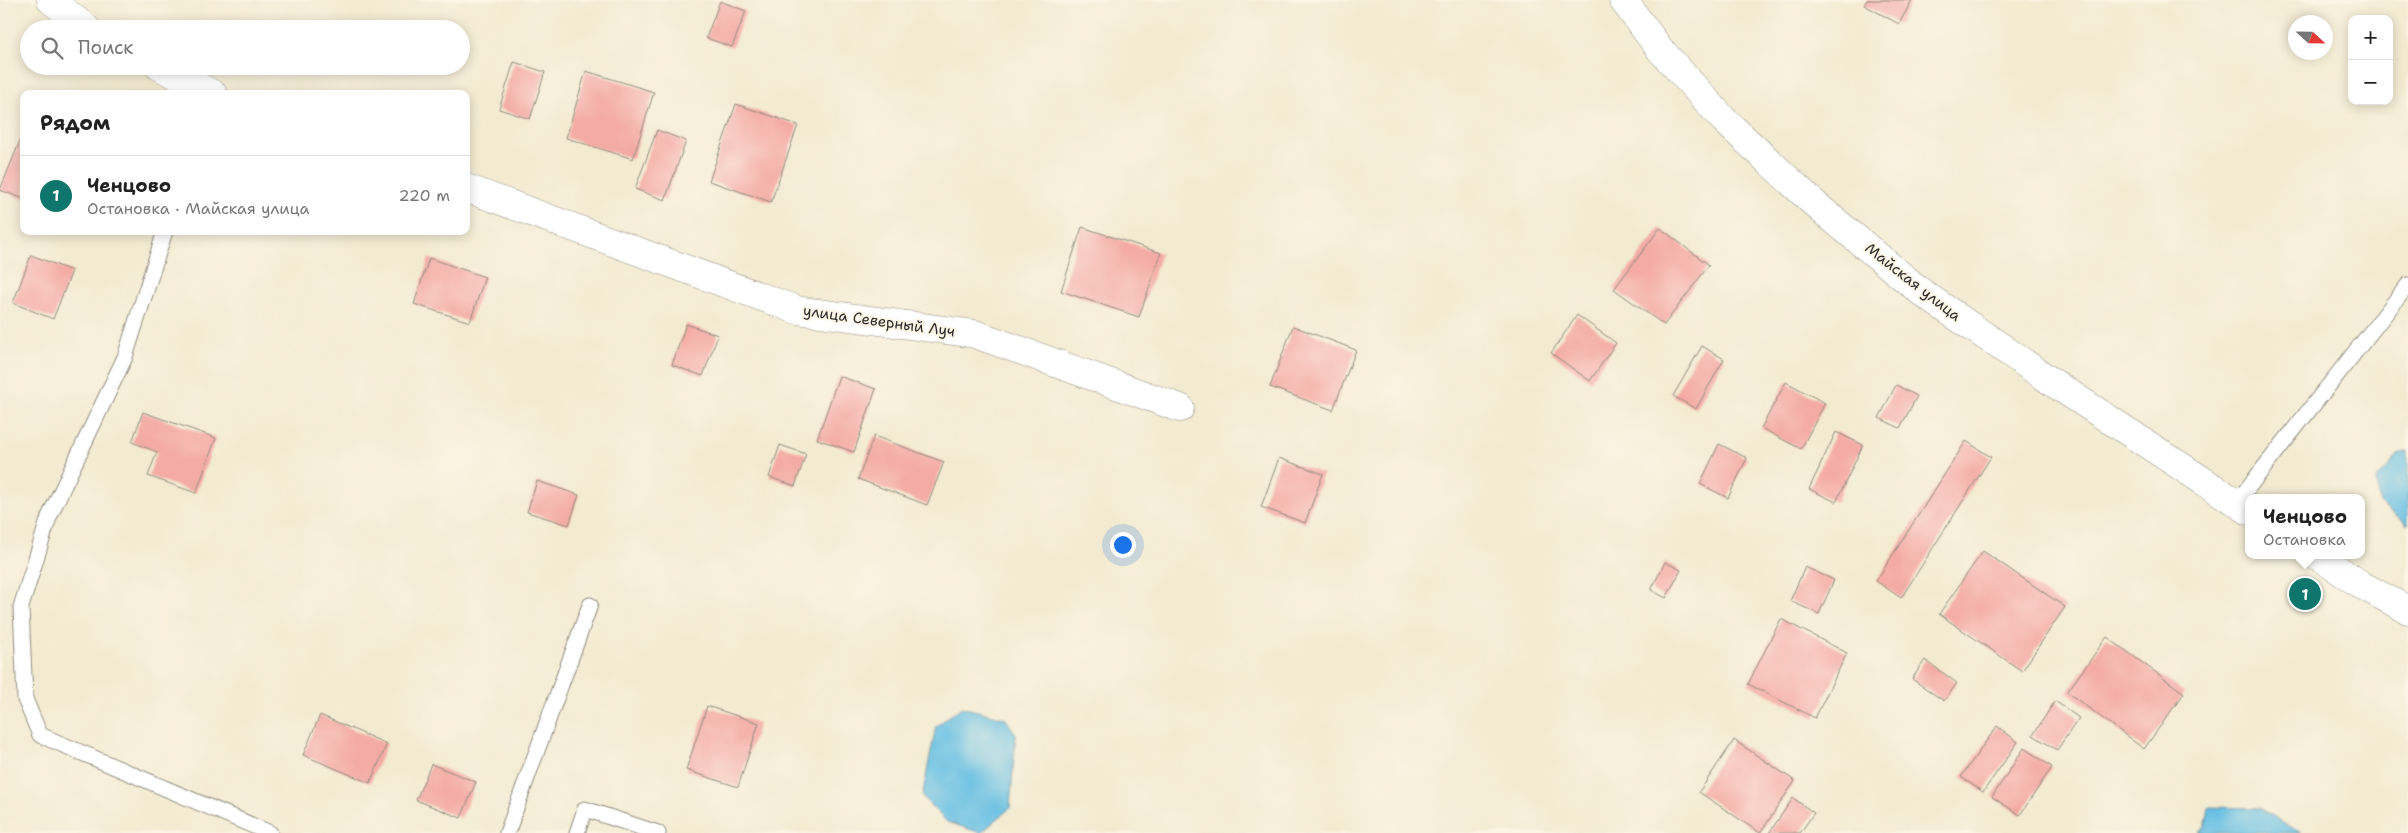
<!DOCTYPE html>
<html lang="ru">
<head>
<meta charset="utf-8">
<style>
	body { margin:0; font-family:"Shantell Sans",sans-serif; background:#f6f6f6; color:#222 }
	.controls { position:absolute; right:15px; top:15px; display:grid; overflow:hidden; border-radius:10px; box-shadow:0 2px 12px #0003 }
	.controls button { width:45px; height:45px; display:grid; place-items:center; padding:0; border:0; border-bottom:1px solid #e0e0e0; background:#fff; color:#222; font:25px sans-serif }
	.compass { position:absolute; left:2288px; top:15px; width:45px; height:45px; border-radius:50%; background:#fff; box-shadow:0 2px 12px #0003; rotate:112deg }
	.you { position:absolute; left:1122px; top:544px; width:18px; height:18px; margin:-12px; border:4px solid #fff; border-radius:50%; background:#1a73e8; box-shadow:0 0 0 8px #1a73e833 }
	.badge { display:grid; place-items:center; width:32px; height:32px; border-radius:50%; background:#0f766e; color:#fff; font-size:16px; font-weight:700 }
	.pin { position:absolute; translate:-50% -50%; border:2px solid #fff; box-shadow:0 1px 5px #0006 }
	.popup { position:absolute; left:2245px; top:494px; width:120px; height:65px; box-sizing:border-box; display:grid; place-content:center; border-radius:10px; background:#fff; filter:drop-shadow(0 1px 4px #0005); font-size:16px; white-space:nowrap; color:#767676 }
	.popup b { font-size:19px; color:#222 }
	.popup::after { content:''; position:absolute; left:50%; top:100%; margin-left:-10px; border:10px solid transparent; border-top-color:#fff }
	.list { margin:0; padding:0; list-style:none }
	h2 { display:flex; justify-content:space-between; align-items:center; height:65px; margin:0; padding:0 20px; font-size:21px }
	h2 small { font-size:16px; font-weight:400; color:#767676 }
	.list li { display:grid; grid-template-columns:32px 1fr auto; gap:15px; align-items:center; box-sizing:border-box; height:80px; padding:0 20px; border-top:1px solid #e0e0e0 }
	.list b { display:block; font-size:19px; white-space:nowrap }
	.list p { margin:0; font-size:16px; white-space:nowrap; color:#767676 }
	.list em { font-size:16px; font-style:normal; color:#767676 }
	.icon { flex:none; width:28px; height:28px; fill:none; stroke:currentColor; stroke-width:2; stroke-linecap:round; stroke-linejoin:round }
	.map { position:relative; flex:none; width:2408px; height:833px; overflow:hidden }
	.search { position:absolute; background:#fff; box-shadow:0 2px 12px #0003; left:20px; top:20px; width:450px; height:55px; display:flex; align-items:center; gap:12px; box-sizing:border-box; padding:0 18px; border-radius:28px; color:#767676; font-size:19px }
	.panel { position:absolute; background:#fff; box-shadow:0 2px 12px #0003; left:20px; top:90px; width:450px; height:145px; border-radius:10px }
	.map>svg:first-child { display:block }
	.water { fill:#66bfe3; stroke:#487587 }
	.building { fill:#f4aba6 }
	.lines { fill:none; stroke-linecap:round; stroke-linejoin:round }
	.lane-casing { stroke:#8f8b7e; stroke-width:17 }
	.street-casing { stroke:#8f8b7e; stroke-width:29 }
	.secondary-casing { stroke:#8f8b7e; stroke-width:29 }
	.lane { stroke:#fff; stroke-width:15 }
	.street { stroke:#fff; stroke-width:28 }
	.secondary { stroke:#fff; stroke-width:28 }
	.labels { text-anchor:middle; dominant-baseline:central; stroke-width:4; stroke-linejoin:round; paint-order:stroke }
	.street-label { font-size:15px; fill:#2b2b2b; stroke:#fcf5e5 }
</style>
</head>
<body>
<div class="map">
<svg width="2408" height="833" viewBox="0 0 2408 833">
	<rect width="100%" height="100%" fill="#fcf5e5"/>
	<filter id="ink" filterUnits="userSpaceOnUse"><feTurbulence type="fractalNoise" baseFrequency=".02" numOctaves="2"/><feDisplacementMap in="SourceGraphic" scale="10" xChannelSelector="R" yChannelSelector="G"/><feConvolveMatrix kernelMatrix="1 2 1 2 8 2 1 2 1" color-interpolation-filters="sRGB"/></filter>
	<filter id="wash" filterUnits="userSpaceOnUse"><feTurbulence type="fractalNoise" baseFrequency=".0096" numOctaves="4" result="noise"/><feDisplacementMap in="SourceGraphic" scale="20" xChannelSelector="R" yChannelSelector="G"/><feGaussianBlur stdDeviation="1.12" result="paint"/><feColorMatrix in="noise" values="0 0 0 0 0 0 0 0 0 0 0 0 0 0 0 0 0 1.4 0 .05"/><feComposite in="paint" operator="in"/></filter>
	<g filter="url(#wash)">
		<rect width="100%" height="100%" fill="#f3ebd1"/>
		<path class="water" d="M2408,451V525L2380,504L2376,481L2399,454Z
			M962,707L1005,718L1016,734L1010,808L981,833L947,822L922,797L936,726Z
			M2209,807L2260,808L2301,833H2198L2205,827Z"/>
		<g id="blocks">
			<path class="building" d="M1867,0H1912L1899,24L1864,5Z
				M720,1L746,11L732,47L706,38Z
				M514,62L545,72L530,119L499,109Z
				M586,71L654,92L633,159L566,138Z
				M736,104L798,125L771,202L709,181Z
				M657,130L686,141L665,200L635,189Z
				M24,131V199L0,190Z
				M1082,227L1161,253L1139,317L1061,291Z
				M1660,228L1709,265L1664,325L1614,289Z
				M31,255L72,271L53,319L13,303Z
				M429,258L485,277L470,322L414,304Z
				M1577,315L1616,343L1590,381L1551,353Z
				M686,324L718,335L703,376L672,365Z
				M1293,326L1356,350L1333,410L1270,387Z
				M1702,346L1724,359L1696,409L1673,396Z
				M839,376L876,389L854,452L817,439Z
				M1786,382L1825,403L1801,449L1761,428Z
				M1896,385L1917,396L1900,428L1879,418Z
				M143,412L216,438L196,493L148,476L157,452L132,442Z
				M1836,432L1863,445L1836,502L1809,489Z
				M874,436L944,462L927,505L858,479Z
				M1966,441L1991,457L1901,598L1876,581Z
				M1719,444L1747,458L1728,498L1700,484Z
				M780,445L806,454L795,486L769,477Z
				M1279,458L1323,474L1305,523L1261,507Z
				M537,481L579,495L569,525L527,512Z
				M1983,551L2065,607L2022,671L1939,614Z
				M1665,562L1681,570L1666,598L1651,590Z
				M1805,567L1834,580L1819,614L1790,601Z
				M1781,619L1847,653L1815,718L1748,684Z
				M2107,637L2184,693L2144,749L2067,692Z
				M1925,660L1957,683L1944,701L1912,679Z
				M2055,701L2079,718L2057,750L2033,735Z
				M707,706L759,723L738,787L686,770Z
				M320,715L387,744L370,783L303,755Z
				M1997,726L2018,742L1983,792L1961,777Z
				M1734,740L1795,781L1760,833L1699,792Z
				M2024,748L2052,767L2020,815L1992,797Z
				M431,764L476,782L461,818L416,800Z
				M1793,798L1814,813L1800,833H1769Z"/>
		</g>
	</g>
	<g filter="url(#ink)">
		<use href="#blocks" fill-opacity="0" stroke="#8f8b7e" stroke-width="1"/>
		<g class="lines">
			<defs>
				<path id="lane" d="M165,231L125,357L49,517L21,607L25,699L40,735L270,833
					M2236,503L2408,285
					M507,833L590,605
					M577,833L585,809L658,833"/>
				<path id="street" d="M51,0L87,29
					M159,66L213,94
					M466,188L797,310L975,334L1180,408"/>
				<path id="secondary" d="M1623,0L1659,48L1724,120L1817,206L1921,292L2052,382L2249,511
					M2316,555L2363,586L2408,610"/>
			</defs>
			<use href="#lane" class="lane-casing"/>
			<use href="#street" class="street-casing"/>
			<use href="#secondary" class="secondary-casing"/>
			<use href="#lane" class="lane"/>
			<use href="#street" class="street"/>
			<use href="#secondary" class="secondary"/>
		</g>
	</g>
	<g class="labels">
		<g class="street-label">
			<text transform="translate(1913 282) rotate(38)">Майская улица</text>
			<text transform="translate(879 321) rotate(8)">улица Северный Луч</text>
		</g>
	</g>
</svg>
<div class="controls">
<button>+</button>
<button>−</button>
</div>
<svg class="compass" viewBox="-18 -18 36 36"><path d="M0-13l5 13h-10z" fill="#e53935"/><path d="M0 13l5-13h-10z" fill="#767676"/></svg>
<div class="you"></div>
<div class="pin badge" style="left:2305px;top:594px">1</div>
<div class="popup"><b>Ченцово</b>Остановка</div>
<div class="search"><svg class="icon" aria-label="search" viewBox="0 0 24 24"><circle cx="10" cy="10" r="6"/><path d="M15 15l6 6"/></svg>Поиск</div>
<section class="panel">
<h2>Рядом<small></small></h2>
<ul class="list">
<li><span class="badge">1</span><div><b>Ченцово</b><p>Остановка · Майская улица</p></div><em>220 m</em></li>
</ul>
</section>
</div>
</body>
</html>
